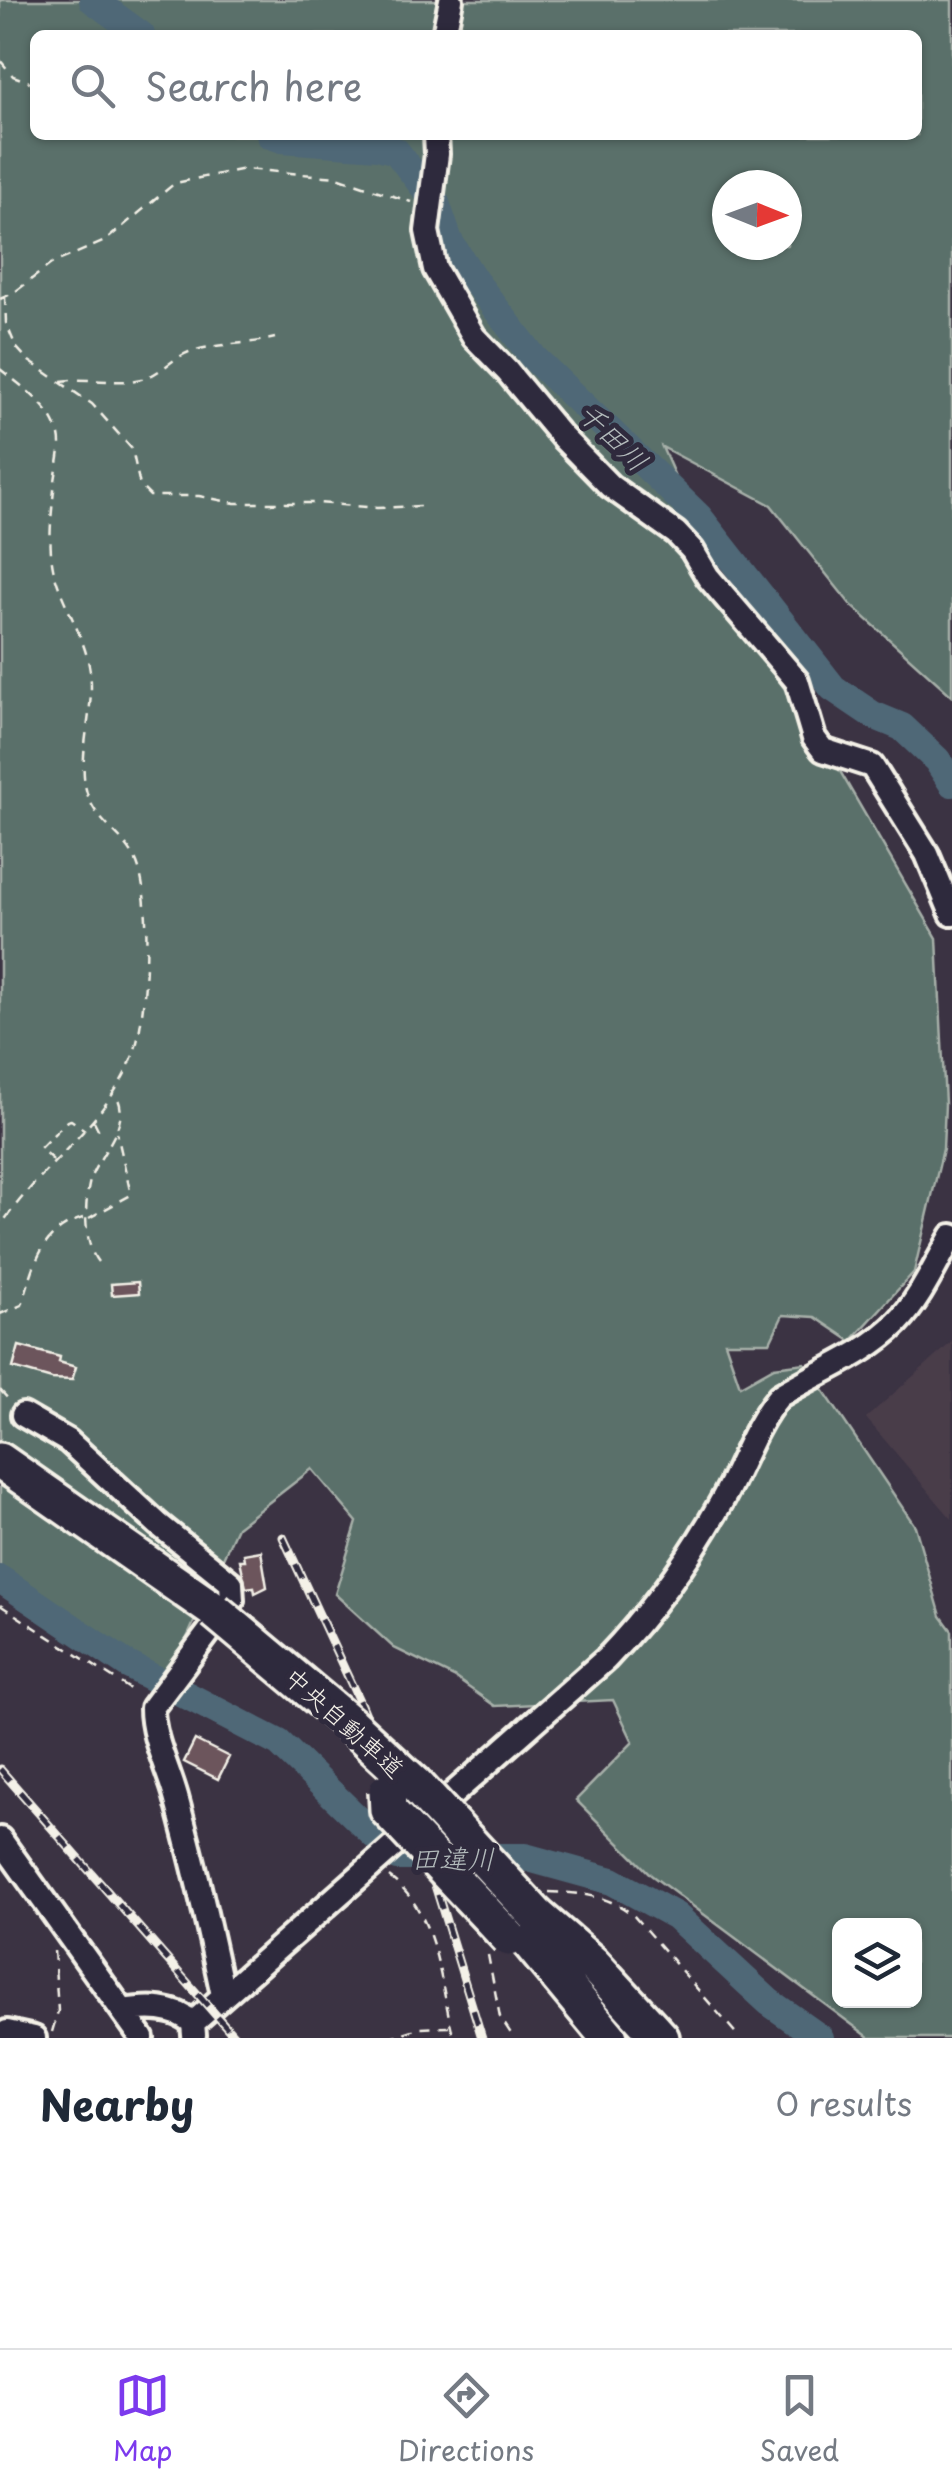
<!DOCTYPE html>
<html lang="en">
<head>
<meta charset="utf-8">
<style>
	body { margin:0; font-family:"Playpen Sans","Klee One",sans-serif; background:#f6f6f7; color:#1f2937 }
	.controls { position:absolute; right:30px; bottom:30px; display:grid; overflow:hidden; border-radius:15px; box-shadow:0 2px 8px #0004 }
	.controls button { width:90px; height:90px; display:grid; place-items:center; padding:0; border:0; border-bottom:2px solid #e0e1e3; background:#fff; color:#1f2937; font:50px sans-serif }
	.compass { position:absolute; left:712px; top:170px; width:90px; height:90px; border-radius:50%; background:#fff; box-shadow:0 2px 8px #0004; rotate:91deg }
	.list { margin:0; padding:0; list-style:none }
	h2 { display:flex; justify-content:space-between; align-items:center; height:130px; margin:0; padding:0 40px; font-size:42px }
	h2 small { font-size:32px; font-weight:400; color:#747a83 }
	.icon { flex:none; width:55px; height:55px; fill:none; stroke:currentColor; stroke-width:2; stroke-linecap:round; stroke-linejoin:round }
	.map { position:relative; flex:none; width:952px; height:2038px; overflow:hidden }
	.search { position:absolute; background:#fff; box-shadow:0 2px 8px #0004; left:30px; right:30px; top:30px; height:110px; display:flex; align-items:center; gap:25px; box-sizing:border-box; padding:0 35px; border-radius:15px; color:#747a83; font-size:38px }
	.sheet { height:310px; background:#fff }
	nav { display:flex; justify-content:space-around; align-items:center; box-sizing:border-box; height:140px; border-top:2px solid #e0e1e3; background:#fff; font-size:28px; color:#747a83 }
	nav a { display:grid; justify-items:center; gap:5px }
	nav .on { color:#7c3aed }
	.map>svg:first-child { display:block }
	.built { fill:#4a3d4a }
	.green { fill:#5a706a; stroke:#a7b0a9; stroke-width:2.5; fill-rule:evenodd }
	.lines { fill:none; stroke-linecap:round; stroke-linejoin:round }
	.river { stroke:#4f6877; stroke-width:28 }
	.building { fill:#6c555c; stroke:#f4f1e8; stroke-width:2.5 }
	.minor-casing { stroke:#f4f1e8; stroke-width:30 }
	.highway-casing { stroke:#f4f1e8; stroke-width:42 }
	.path { stroke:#f4f1e8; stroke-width:2.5; stroke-dasharray:10 8; stroke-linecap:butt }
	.minor { stroke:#2f2a3d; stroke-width:22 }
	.highway { stroke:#2f2a3d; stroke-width:35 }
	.rail-casing { stroke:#f4f1e8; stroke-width:9 }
	.rail { stroke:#2f2a3d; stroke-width:5; stroke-dasharray:15; stroke-linecap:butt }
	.highway-bridge-casing { stroke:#f4f1e8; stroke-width:42; stroke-linecap:butt }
	.highway-bridge { stroke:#2f2a3d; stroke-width:35 }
	.labels { text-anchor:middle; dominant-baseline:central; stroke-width:10; stroke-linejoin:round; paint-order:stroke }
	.street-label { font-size:25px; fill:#f4f1e8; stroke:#2f2a3d }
	.water-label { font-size:28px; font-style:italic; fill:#b2babb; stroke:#2f2a3d }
</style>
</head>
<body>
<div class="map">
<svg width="952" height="2038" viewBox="0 0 952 2038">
	<rect width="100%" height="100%" fill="#3b3343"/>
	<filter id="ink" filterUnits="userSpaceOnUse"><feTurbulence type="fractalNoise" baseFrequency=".01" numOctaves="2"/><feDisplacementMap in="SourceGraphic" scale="20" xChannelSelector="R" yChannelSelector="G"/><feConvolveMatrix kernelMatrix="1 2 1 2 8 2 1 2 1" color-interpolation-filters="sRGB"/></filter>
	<g filter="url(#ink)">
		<path class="built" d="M952,1342V1519L866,1418Z"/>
		<path class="green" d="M0,0H952V696L850,604L771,505L662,447L721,580L782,685L823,742L937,938L945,1104L943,1149L914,1272L851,1341L815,1317L783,1315L770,1342H725L740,1386L774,1367L805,1363L915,1526L941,1616L952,1631V2038H870L651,1875L576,1800L633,1742L613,1700L495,1706L454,1677L394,1648L335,1594L357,1522L312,1469L237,1527L168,1680L0,1569ZM35,35H917V135H35ZM727,185H787V245H727ZM840,1926H914V2000H840Z"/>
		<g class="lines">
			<path class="river" d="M93,0L141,35
				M270,135L282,139L378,146L396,151L436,203L449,241L474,280L534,358L698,516L833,688L873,715L902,727L937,760L952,783
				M0,1579L128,1665L279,1743L397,1857H525L612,1881L676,1916L769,2002L820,2038"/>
		</g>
		<path class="building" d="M138,1282L139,1293L112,1295L111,1284Z
			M19,1346L60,1357L59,1362L76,1367L72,1380L52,1379L13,1368Z
			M261,1551L267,1587L255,1593L254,1587L246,1588L240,1560H245L244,1554Z
			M195,1740L229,1757L218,1779L184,1762Z"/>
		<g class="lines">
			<defs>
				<path id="minor" d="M444,35L451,0
					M436,135L437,154L427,231L435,269L474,337L507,371L562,437L610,486L676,533L692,550L708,577L797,681L814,738L823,750L872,766L927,854L952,914
					M23,1415L68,1441L158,1524L231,1583L232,1601L152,1708C152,1738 168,1768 176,1797C194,1863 209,1928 223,1995
					M0,1839L142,2038
					M123,2011C147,2007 174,2006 193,2023L194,2035
					M193,2023L606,1659C653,1610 691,1557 724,1497C742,1464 754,1426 779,1396C818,1372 866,1355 898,1322C921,1298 935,1265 952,1236
					M7,2032L34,2038"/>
				<path id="highway" d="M0,1461L215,1611
					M536,1915L593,1964L661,2038
					M518,1928L609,2038"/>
			</defs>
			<use href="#minor" class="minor-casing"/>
			<use href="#highway" class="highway-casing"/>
			<path class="path" d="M0,60L13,76L35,84
				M5,296L6,323L16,347L29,361L92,404L132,449L140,486L150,496H199L235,503H319L377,508L420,506
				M0,299L15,292L51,264L105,241L175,183L244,169L337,177L411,202
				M0,369C20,385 48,404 57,429C64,444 57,465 55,481C52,510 47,543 54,572C63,606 85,636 90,671C95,709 79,747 85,785C92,822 120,830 135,859C153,894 147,1008 136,1046C115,1118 39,1166 0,1227
				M61,381C87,377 115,385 141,379C158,376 171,359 189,352C215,343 247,345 275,338
				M94,1121L101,1135
				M53,1160L40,1148L67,1121L71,1120L85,1130
				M89,1218L131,1195L117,1133
				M98,1262C83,1243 84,1200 91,1177C101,1151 136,1119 113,1091
				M0,1314L22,1305C35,1263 40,1230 86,1217
				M0,1390L12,1403
				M0,1605L136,1693
				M389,1877C439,1913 439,1983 454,2038
				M549,1892C580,1893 608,1895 633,1915L740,2038
				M488,1955L500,2017L514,2038
				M52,2032L58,2011L54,1950
				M387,2038L419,2028L449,2027"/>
			<use href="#minor" class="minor"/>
			<use href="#highway" class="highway"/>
			<defs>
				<path id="rail" d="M283,1537L361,1705L430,1869L482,2038
					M0,1769L236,2038"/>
			</defs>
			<use href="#rail" class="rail-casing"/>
			<use href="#rail" class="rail"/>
			<defs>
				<path id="highway-bridge" d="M215,1611L351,1725L414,1783L536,1915
					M387,1791L388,1810L509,1938"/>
			</defs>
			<use href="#highway-bridge" class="highway-bridge-casing"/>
			<use href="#highway-bridge" class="highway-bridge"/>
		</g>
	</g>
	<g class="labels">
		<g class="street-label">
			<text transform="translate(345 1722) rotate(42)">中央自動車道</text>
		</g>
		<g class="water-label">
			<text transform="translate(614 436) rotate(44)">千田川</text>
			<text x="453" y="1857">田違川</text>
		</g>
	</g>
</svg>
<div class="controls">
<button><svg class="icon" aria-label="layers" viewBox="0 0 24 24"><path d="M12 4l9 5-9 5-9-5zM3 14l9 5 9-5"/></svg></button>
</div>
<svg class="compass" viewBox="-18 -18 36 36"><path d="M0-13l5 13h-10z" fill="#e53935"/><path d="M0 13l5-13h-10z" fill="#747a83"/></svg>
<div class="search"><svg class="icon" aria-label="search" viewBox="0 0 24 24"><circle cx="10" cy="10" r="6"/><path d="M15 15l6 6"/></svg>Search here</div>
</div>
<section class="sheet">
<h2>Nearby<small>0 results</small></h2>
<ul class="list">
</ul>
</section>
<nav>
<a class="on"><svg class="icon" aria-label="map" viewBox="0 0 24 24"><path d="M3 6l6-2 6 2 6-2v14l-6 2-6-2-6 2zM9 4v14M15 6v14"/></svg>Map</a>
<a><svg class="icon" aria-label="directions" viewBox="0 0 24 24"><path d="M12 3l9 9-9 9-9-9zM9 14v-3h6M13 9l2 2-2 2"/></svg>Directions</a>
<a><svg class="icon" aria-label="saved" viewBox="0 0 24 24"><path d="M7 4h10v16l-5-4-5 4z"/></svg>Saved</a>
</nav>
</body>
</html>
